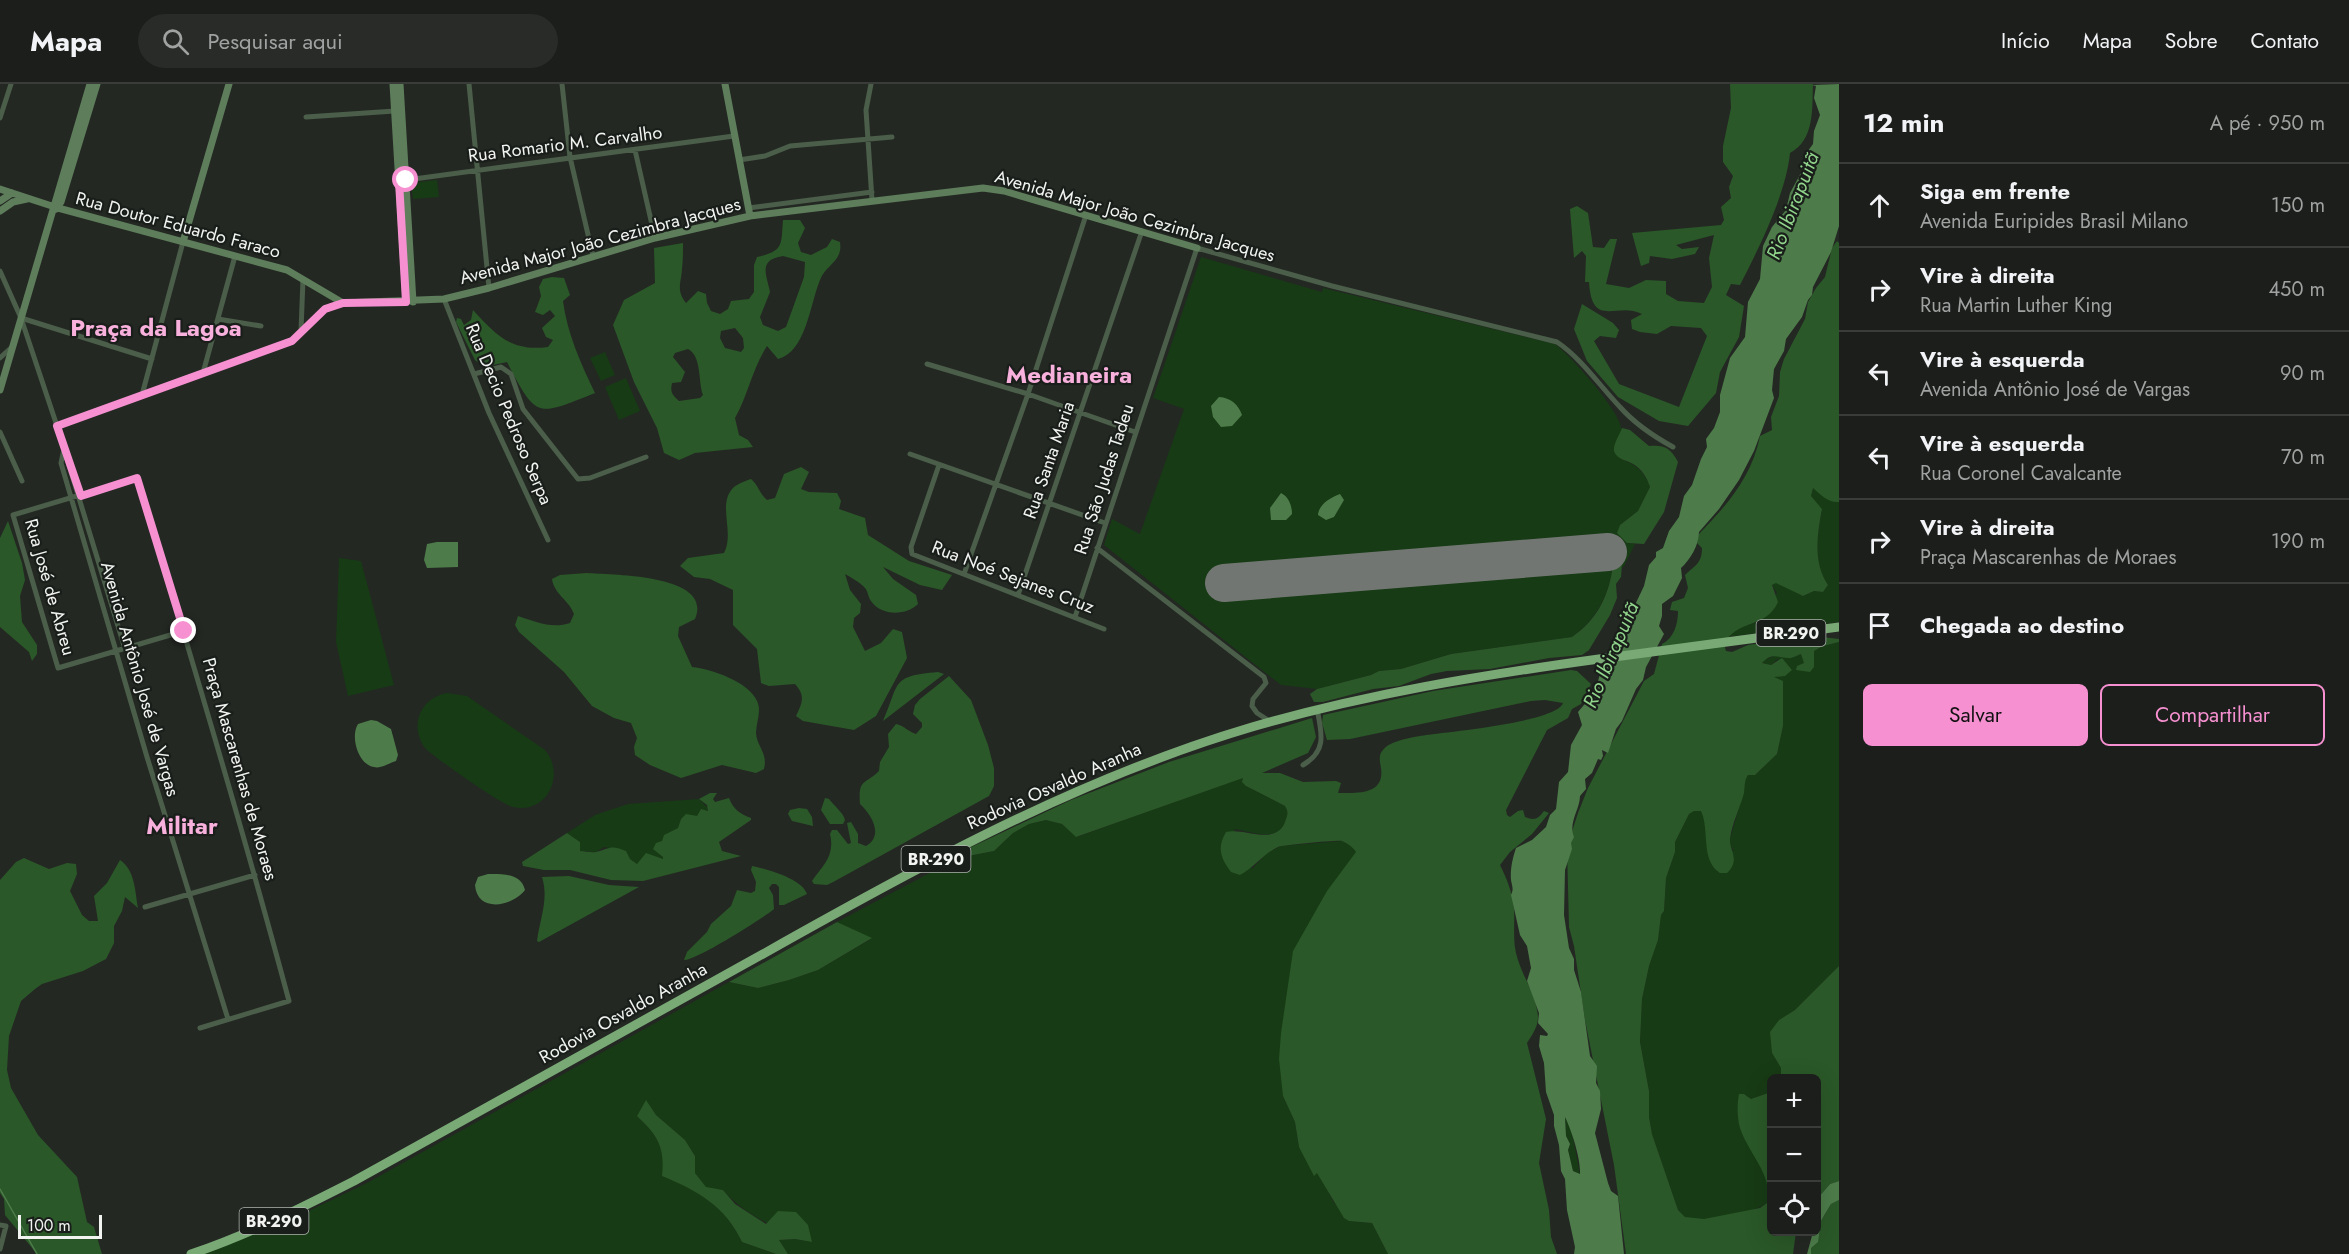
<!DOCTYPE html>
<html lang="pt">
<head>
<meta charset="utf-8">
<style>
	body { margin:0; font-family:Jost,sans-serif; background:#282b27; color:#f1f3f6 }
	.controls { position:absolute; right:18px; bottom:18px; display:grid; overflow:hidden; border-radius:9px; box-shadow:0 6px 24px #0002 }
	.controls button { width:54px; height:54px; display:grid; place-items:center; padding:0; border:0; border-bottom:2px solid #393c39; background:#1b1e1a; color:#f1f3f6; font:30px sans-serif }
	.scale { position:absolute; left:18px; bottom:15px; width:84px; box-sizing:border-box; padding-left:6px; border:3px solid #f1f4f1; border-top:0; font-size:16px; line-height:21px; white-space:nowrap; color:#f1f4f1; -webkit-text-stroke:4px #1a1e1a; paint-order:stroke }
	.stop { position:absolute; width:18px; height:18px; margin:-14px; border:4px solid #f690d1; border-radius:50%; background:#fff }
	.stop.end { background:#f690d1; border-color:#fff; box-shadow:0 2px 6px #0008 }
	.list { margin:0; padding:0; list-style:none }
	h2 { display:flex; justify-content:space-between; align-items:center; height:78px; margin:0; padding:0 24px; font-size:26px }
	h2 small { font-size:20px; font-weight:400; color:#a0a2a2 }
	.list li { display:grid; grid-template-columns:39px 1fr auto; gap:18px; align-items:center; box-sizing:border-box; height:84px; padding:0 24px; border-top:2px solid #393c39 }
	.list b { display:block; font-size:22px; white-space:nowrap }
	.list p { margin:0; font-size:20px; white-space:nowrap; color:#a0a2a2 }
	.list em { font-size:20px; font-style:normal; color:#a0a2a2 }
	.actions { display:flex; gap:12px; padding:18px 24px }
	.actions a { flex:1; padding:14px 0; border:2px solid #f690d1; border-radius:9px; text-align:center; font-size:21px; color:#f690d1 }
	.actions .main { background:#f690d1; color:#111 }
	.icon { flex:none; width:33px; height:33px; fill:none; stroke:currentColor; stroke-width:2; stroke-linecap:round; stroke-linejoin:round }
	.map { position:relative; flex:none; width:1839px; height:1170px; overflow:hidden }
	header { display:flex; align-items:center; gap:36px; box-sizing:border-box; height:84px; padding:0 30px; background:#1b1e1a; border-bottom:2px solid #393c39 }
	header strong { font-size:28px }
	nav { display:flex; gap:33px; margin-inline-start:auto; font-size:21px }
	.search { width:420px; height:54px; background:#282b27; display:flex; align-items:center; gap:15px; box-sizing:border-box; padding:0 21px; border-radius:33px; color:#a0a2a2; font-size:22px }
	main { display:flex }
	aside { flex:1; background:#1b1e1a }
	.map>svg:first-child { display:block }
	.green { fill:#173b15 }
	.forest { fill:#2a5828; fill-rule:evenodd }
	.water { fill:#4d7c4a; fill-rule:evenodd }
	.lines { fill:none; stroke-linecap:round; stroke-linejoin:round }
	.stream { stroke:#4d7c4a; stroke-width:1.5 }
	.runway { stroke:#727672; stroke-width:38 }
	.street { stroke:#4a5e49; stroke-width:5 }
	.secondary { stroke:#5d7d5b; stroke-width:7 }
	.highway { stroke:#79aa76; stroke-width:9 }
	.route { stroke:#f690d1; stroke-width:8 }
	.labels { text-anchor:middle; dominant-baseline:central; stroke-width:4.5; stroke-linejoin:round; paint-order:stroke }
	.shield { fill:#1a1e1a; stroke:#b0b4b0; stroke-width:1.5 }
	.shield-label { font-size:16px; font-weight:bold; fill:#f1f4f1 }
	.street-label { font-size:18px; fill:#f1f4f1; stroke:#1a1e1a }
	.water-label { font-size:20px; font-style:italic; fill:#91d58c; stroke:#1a1e1a }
	.district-label { font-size:24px; font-weight:bold; fill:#f8b0dc; stroke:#1a1e1a }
</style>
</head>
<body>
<header>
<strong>Mapa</strong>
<div class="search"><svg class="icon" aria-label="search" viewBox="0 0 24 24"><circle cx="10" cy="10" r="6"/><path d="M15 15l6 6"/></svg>Pesquisar aqui</div>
<nav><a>Início</a><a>Mapa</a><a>Sobre</a><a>Contato</a></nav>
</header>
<main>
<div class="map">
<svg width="1839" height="1170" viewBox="0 0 1839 1170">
	<rect width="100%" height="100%" fill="#242823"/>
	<path class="green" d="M437,96L439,113L413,115L411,99Z
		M1201,173L1322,208L1323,204L1555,260C1570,271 1618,325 1621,343C1623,352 1621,365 1621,375C1635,380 1645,388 1650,403L1638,427L1620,441L1623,454L1627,459L1635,460L1623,484L1621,480L1613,481C1609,511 1597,535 1572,553L1451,570L1401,585L1379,587L1371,591L1317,605L1281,601L1104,461L1112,435L1140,450L1184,325L1153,314Z
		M605,268L615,291L601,297L590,274Z
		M626,294L640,327L619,336L605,303Z
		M1813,403L1834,418H1839V538L1727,553L1741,543L1761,537L1777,509L1772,501L1776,498L1803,512L1814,507L1823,508L1828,501C1813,479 1817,451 1822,426L1811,412Z
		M339,474L361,477L394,601L348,612L336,558Z
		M1839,558V882L1795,926L1779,936L1772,969L1781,984V994H1772L1771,1008L1751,1015L1744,1010L1762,1086L1769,1102L1767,1119C1754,1129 1701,1140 1685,1133C1682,1132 1681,1128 1678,1126L1652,1050L1649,1033V1007L1640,958L1642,915L1649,882L1658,856L1661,831L1664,827L1666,794L1675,768V758L1689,730L1694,727H1701L1706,737V756L1734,767L1730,761V755L1744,706V696L1748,691H1755L1777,670L1783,642L1773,593L1779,574L1771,581L1762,579L1764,576L1779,570L1791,574L1801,570H1803L1804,581L1814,583V567L1823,562Z
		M447,609L467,612L545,666C566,691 547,731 513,723C502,721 435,674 425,664C409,642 420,614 447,609Z
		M1244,693L1246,702L1285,722C1288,727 1288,730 1286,736C1279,760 1250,747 1234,745L1252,785L1267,769L1281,762L1342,757L1354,763L1357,768L1294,867L1283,1012L1295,1038L1299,1063L1323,1097L1333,1117L1349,1137L1372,1139L1388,1170H788L779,1156L795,1155L811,1158C778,1145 747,1133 723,1106L706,1104L695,1089V1072L685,1056L656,1031L646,1017L637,1032C658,1052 665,1063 663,1092C698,1107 725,1122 742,1158L776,1170H200L294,1134L367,1099L729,898L758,904L789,896L818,886L871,855L837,838L958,774L994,767L1013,749L1029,740L1046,736L1062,740L1077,753Z
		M699,715L709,725L697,732L681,735L678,744L665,751L663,775L637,780L630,775L626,767L604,763L596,768L580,767V758L567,749L595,731L628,720Z
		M1565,1033L1571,1043L1580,1090L1573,1087L1568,1066L1570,1060L1566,1052Z"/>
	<path class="forest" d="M1730,0H1813C1812,24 1815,56 1790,69C1786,110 1759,164 1740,201L1731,200L1726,211L1744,222L1739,253L1720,288L1716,309L1688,342L1659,337L1618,313L1587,277L1574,245L1582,220L1613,239L1619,246L1616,254L1600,252L1594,257L1619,300L1679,323L1707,252L1701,244L1671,242L1657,250L1640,248L1632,245L1631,236L1642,230C1617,217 1592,246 1589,198H1585L1586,172L1582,167L1574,174L1570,125L1577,122L1588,129L1593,163L1604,164L1610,155H1617L1606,200L1629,204L1646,196L1666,197V210L1678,217L1704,219L1712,203L1709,174L1714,151L1676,161L1682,165L1699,163L1695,170L1672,175L1650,172L1649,179L1641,182L1632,149L1721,141L1724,136L1721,123L1731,114L1729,103L1733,92L1723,78V62L1731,24Z
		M783,136H800L805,144L798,159L801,168L811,171L827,163L832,155L840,158C843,178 826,180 820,196C810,220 806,268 778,275L767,262C752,285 748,311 735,334L739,351L748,356L753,363L695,369L679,376L664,369L657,344L634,298L613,241L624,216L655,199L654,164L683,159C683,168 683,177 682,185C681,200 676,206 686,219L698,207L706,210L707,219L711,227L720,230L728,225L731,217L749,215L754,208V181L757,173C784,167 781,161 783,136ZM783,172L805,178L804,193L786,243L778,247L763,241L760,233L770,208C767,191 757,176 783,172ZM735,244L743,254L744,264L741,268L725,264L720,254L721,247ZM688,265C702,272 698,298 703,311L700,314L679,317C672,311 670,308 672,299L681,298L685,288L673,273L675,269Z
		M1837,157L1839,159V418C1828,419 1821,411 1813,404L1811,412L1822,425C1817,451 1813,479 1828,501L1823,508L1814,507L1803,512L1776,499L1772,501L1778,518C1766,545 1737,535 1724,560L1726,567L1732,568L1748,561L1762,559L1822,553L1839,555V558L1823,562L1814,567V583L1810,588L1796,586L1797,582L1804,579L1801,570C1798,571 1795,573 1791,574C1779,575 1773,567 1762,579L1771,581L1782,574L1792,586L1785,592L1774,593L1783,597V642L1777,670L1755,691H1748C1744,697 1745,702 1744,709C1740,724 1732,739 1730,755C1729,766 1741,776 1727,789H1720C1700,776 1710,746 1701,727H1694L1689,730L1675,758V768L1666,794L1664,827L1661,831L1658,856L1649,882L1642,915L1640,958L1649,1007V1033L1652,1050L1678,1126L1685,1133L1704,1135L1760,1124L1767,1119C1774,1092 1748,1069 1740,1044C1737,1033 1737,1021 1739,1010H1744L1751,1015L1771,1008L1772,1148H1796L1793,1170H1626L1614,1081L1585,936L1574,862L1569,843L1567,763L1578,729L1588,704L1644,597L1654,590L1662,560C1674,554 1678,540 1678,527L1670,526L1672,518L1684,514L1688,504L1685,491C1694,482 1702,480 1702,464L1697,459L1699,450C1727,421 1752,393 1760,352L1772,346L1771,333L1779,312L1780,288L1784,275L1805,235L1808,218L1816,204L1825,193L1832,164Z
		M552,193L564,194L570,211L563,217C567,249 581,280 595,309C537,332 537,336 507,278L484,283L475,276L456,238L457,234L461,235L464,241L471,236L473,226C496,251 511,268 548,263L553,256L546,253L542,244L555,232L550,226L543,231L535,228L541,212L539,203L543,195Z
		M1622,344L1630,346L1649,362C1664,361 1670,363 1678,378L1664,428L1644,460L1627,459L1617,449L1620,441L1638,427L1650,403C1647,394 1642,385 1633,380C1627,376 1617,376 1614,367C1613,360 1620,350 1622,344Z
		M801,383L809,388L801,405L809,408L837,409L841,417L839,425L865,434L868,451L909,477L952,491L942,506L920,501L883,483L893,495L916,511L918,520C906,532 881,532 871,517C868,513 868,507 865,504C860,498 850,493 845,490L850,506L861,520L860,529L854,534L853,543L865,567L881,559L893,545L902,548L907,574L876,632L854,646L803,637L796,632C802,619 806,612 795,600L769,602L761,599L757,565L733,541V506L710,495L694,493L680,482L688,474L724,469C735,448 717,421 733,404C737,400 745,397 751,395C759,402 759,409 767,416L775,414L784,390Z
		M8,437L22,479L25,496L20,512L22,538L37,561V570L32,577L29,568L0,543V454Z
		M1622,480L1621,493L1616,500L1617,514L1610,531L1589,566L1582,571L1549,574L1490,585L1447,587L1431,590L1399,602L1373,605L1323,618H1314L1310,610L1317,605L1371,591L1379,587L1401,585L1451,570L1572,553C1598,535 1609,511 1613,481Z
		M587,489C612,491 714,490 695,535L679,543L678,552L692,583C712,585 749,598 757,617C762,627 756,639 756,649C757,663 768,669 764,685L756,689L722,681L681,694L650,681L635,671L634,663L637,654L631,639L614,634L592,622L564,588L519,548L515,541L518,532C536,538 552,545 570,539L574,530C569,516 554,510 552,495L560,491Z
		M1571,586L1577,587L1591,600L1581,620L1572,625L1568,634L1547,646L1506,726L1507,731L1510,733L1518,727L1523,726L1525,733C1535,737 1538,735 1544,727L1549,729L1532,750L1510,768L1500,781C1507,795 1513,810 1514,825C1515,843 1512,859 1518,876C1524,895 1537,913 1538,933C1538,943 1532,951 1527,959L1546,1035L1539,1079L1549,1126L1551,1153L1557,1170H1388L1372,1139L1349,1137L1344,1134L1317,1089L1314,1092L1299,1063L1295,1038L1283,1012L1279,975L1281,949L1293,867L1327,807L1356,768C1354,764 1347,759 1342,757C1337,756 1283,761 1278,763C1263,770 1255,783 1240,791L1231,788C1220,774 1217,763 1226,748C1244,743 1278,764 1286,735C1288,730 1288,727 1285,722L1246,702L1242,698L1243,694L1076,753L1062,740L1046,736L1029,740L1013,749L994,767L958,774L965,766L1071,716L1169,678L1312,634L1316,653L1308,669L1262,689H1280L1303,698L1336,697L1341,699L1338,709C1357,709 1385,711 1381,684C1380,678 1378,671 1383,666C1390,656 1415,653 1426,651C1447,648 1557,638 1563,619L1545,616L1531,617L1350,655L1327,656L1322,639L1323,631L1433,607Z
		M938,588L944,590L883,637C900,599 890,592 938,588Z
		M949,592L971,616L988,661L994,684V702L989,712L835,797L827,801L814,800L812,797C824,780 835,772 830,750L832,746H837L848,760L851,759L847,739L851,738L858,750V759L866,762C884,752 872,731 860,720C858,694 865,701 879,687L880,678L889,663L888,650L896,640C903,641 909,648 916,650L922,643V639L913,630L915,621L920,615Z
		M710,709H717L713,715L715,718L729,714C733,725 740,730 751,734V736L719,758L722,767L741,772L643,797L611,796L570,786H544L523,782L522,778L567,749L580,758V767C585,767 592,769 596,768C609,765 610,760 626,767L630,775L637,780L646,769L663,775V773L653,765L656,759L662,757L664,751L678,744L681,735L686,730L697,732L701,725L708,727L707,721L699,715Z
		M825,714L829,715C834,722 843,728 845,736L843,740H830L821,726Z
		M799,724L807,725L812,733L813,742L792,737L788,730L790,726Z
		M24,774L49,785L67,779L76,780L77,790L70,807L82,831L89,837H98L94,812L107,799L120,776C135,786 135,807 138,824L125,813L122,827L114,842V859L106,875L83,887L42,900L35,905L21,917L9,952L7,986L11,1004L38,1051L77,1093L87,1138L94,1143L102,1170H37L5,1131L4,1115L0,1109V796L16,778Z
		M752,782C767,785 802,795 807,810L784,821H779V803L776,800H772L769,804L773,811L774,825C762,835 695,877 684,876L687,868L707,848L711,840L731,822L737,806L751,809L755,807L756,798L751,786Z
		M569,792L609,801L639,803L539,858L537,857C540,834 549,815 542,793Z
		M837,838L872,854L818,886L789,896L758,904L729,898Z
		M1839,882V1097L1830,1100L1817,1115L1816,994H1781V984L1772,969L1770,948L1779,936L1795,926Z
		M646,1016L656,1031L685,1056L695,1072V1089L706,1103L723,1106L735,1120L766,1140L778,1127L796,1128L808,1141L812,1158L795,1155L779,1156L788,1170H776L742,1158C725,1122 698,1107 662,1092C665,1063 658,1052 637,1032Z
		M1839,1116V1170H1811V1164L1819,1150L1821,1137L1831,1120Z"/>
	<path class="water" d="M1839,0V142L1831,168L1813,203L1812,211L1808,216L1802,233L1786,255L1784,267L1774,285L1772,306L1774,314L1754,367L1739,396L1719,425L1699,448C1699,461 1690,476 1681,484L1682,494L1673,512L1662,520V532L1659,542L1664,550L1646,583L1643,596L1636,605L1622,637L1616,645L1608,669L1602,666L1603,672L1601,676L1598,675L1592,689L1585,695L1586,705L1580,712C1580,725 1568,739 1574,753L1571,759L1572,765L1565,786L1564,831L1569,864L1574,875V886L1581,908L1590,972L1597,982L1596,999L1600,1007L1601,1025L1595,1049L1608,1099L1611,1107L1618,1112L1624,1170H1574L1575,1163L1567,1126L1565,1095L1561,1087L1559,1061L1554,1042V1031L1546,1008L1544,979L1539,962L1540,951L1547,952L1548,950L1538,939L1539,929L1527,897L1531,884L1527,862L1520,851L1511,811C1514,805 1512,802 1511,796C1510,785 1513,773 1516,764L1532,756L1546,743L1550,731L1556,725L1559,698L1568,688L1571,661L1582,641L1578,628L1595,608L1603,579L1614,565L1644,502L1649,481L1656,473V468L1663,464L1669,447L1679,433L1684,412L1692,401L1701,375L1707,363L1706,355L1714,344L1720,328V311L1730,274L1745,253L1748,218L1760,195L1763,162L1772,143L1786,126L1790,109L1802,87L1805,71L1813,60L1814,47L1820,31L1814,14L1816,2L1812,1ZM1565,1033C1571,1045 1581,1075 1580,1090L1573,1087L1568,1066L1570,1060L1566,1052Z
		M1219,313C1231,314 1238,320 1242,331L1232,342L1221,343L1213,333L1211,322Z
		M1281,409C1289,413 1292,422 1292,430L1286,436H1271L1270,424Z
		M1340,410L1344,416L1334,433L1326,436L1318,431C1319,420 1330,414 1340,410Z
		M437,458H458V483L427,484L424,476L427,460Z
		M371,636L377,637L391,645L398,671L396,677C389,679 381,685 374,683C358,681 350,652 358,640Z
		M488,790C502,790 521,789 525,806C512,823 477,829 475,801L478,793Z
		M1839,1097V1116L1831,1120L1825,1130L1821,1137L1818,1158L1811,1164V1170H1807L1813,1148H1816L1817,1141L1821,1133L1820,1129H1817V1115L1830,1100Z"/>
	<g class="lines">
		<path class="stream" d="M0,1105L37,1170"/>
		<path class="runway" d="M1224,499L1608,468"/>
		<path class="street" d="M469,0L489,204
			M562,0L570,73L593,172
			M871,0L866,26L872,116
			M306,33L395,27
			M0,34L11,0
			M635,66L655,154
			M739,76L765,72L790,62L892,53
			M399,97L734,52
			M748,124L872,108
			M0,187L21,234L57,342L125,565
			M444,215L489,329L548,456
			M21,234L152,275
			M218,235L261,242
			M301,247L303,195
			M0,274L12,263
			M927,280L1028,310L1135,348
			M203,289L235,172
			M474,290L501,283L511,290L523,325L578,395L590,394L646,373
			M142,311L183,158
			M57,342L292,257L325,225L343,219
			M0,348L22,397
			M64,365L61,379L147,673L228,935
			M910,370L1105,439
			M939,381L911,463L912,470L1104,545
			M1097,464L1264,593L1266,599L1253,615L1252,622L1257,629L1271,638
			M964,490L1028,310L1086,131
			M1018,511L1142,147
			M1075,533L1197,164L1332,202L1557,258C1582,275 1599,301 1620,323C1635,340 1653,352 1673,363
			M184,547L58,584L13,431L137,394C190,568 242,742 289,917L200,944
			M1303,681C1327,667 1322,650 1317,625
			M145,823L255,791
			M0,1141L6,1142L0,1165"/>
		<path class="secondary" d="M393,0L406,218
			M400,0L413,218
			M725,0L750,132
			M0,105L58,124L287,186L343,219L444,215L489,204L655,154L750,132L983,104L1004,107L1197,164
			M0,117L12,109
			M56,125L61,118L97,0
			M0,127L13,118L27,115
			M183,158L229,0
			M0,306L90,0"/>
		<path class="highway" d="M191,1170C248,1151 301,1124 354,1097C491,1021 627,945 763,870C919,782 1079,694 1252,643C1366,610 1482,591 1599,575C1679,564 1759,553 1839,543"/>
	</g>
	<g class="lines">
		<path class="route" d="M184,547L137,394L81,412L57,342L292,257L325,225L343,219L406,218L399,97L406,96"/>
	</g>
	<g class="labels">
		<g class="shield">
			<rect x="1756.5" y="536" width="69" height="26" rx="4.5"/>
			<rect x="901.5" y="762" width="69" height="26" rx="4.5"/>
			<rect x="239.5" y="1124" width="69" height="26" rx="4.5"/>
		</g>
		<g class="shield-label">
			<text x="1791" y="549">BR-290</text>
			<text x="936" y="775">BR-290</text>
			<text x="274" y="1137">BR-290</text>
		</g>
		<g class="street-label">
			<text transform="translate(565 60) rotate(-7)">Rua Romario M. Carvalho</text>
			<text transform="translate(1135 132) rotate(16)">Avenida Major João Cezimbra Jacques</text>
			<text transform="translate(178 141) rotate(15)">Rua Doutor Eduardo Faraco</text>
			<text transform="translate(600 157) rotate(-15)">Avenida Major João Cezimbra Jacques</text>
			<text transform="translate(509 330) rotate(67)">Rua Decio Pedroso Serpa</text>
			<text transform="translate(1049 376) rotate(-71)">Rua Santa Maria</text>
			<text transform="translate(1104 395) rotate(-72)">Rua São Judas Tadeu</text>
			<text transform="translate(1013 493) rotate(21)">Rua Noé Sejanes Cruz</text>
			<text transform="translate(50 503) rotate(74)">Rua José de Abreu</text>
			<text transform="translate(140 595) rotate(74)">Avenida Antônio José de Vargas</text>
			<text transform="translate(240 685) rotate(74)">Praça Mascarenhas de Moraes</text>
			<text transform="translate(1054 702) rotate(-24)">Rodovia Osvaldo Aranha</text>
			<text transform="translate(623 929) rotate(-29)">Rodovia Osvaldo Aranha</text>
		</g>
		<g class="water-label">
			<text transform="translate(1793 122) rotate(-69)">Rio Ibirapuitã</text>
			<text transform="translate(1611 571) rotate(-67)">Rio Ibirapuitã</text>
		</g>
		<g class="district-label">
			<text x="156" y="243">Praça da Lagoa</text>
			<text x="1069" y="290">Medianeira</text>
			<text x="182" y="741">Militar</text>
		</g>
	</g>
</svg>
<div class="controls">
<button>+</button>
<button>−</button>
<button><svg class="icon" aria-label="locate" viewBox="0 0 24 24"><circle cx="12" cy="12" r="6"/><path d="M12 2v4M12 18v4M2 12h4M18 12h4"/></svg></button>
</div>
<div class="scale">100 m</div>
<div class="stop" style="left:406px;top:96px"></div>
<div class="stop end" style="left:184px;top:547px"></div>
</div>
<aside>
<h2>12 min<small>A pé · 950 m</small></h2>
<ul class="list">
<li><svg class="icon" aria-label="ahead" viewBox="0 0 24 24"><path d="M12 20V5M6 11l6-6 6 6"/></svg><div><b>Siga em frente</b><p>Avenida Euripides Brasil Milano</p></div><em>150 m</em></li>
<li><svg class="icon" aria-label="right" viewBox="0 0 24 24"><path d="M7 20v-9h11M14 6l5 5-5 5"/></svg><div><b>Vire à direita</b><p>Rua Martin Luther King</p></div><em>450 m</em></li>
<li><svg class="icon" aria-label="left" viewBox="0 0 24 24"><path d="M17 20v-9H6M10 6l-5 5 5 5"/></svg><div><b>Vire à esquerda</b><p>Avenida Antônio José de Vargas</p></div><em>90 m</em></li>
<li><svg class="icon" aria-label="left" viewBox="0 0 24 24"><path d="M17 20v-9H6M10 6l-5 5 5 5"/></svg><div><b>Vire à esquerda</b><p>Rua Coronel Cavalcante</p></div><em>70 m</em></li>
<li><svg class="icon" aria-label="right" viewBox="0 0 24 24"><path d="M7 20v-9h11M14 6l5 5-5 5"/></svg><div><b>Vire à direita</b><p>Praça Mascarenhas de Moraes</p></div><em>190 m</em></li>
<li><svg class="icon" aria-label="arrive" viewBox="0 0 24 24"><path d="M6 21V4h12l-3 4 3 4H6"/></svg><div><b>Chegada ao destino</b></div></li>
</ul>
<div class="actions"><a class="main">Salvar</a><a>Compartilhar</a></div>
</aside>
</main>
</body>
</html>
